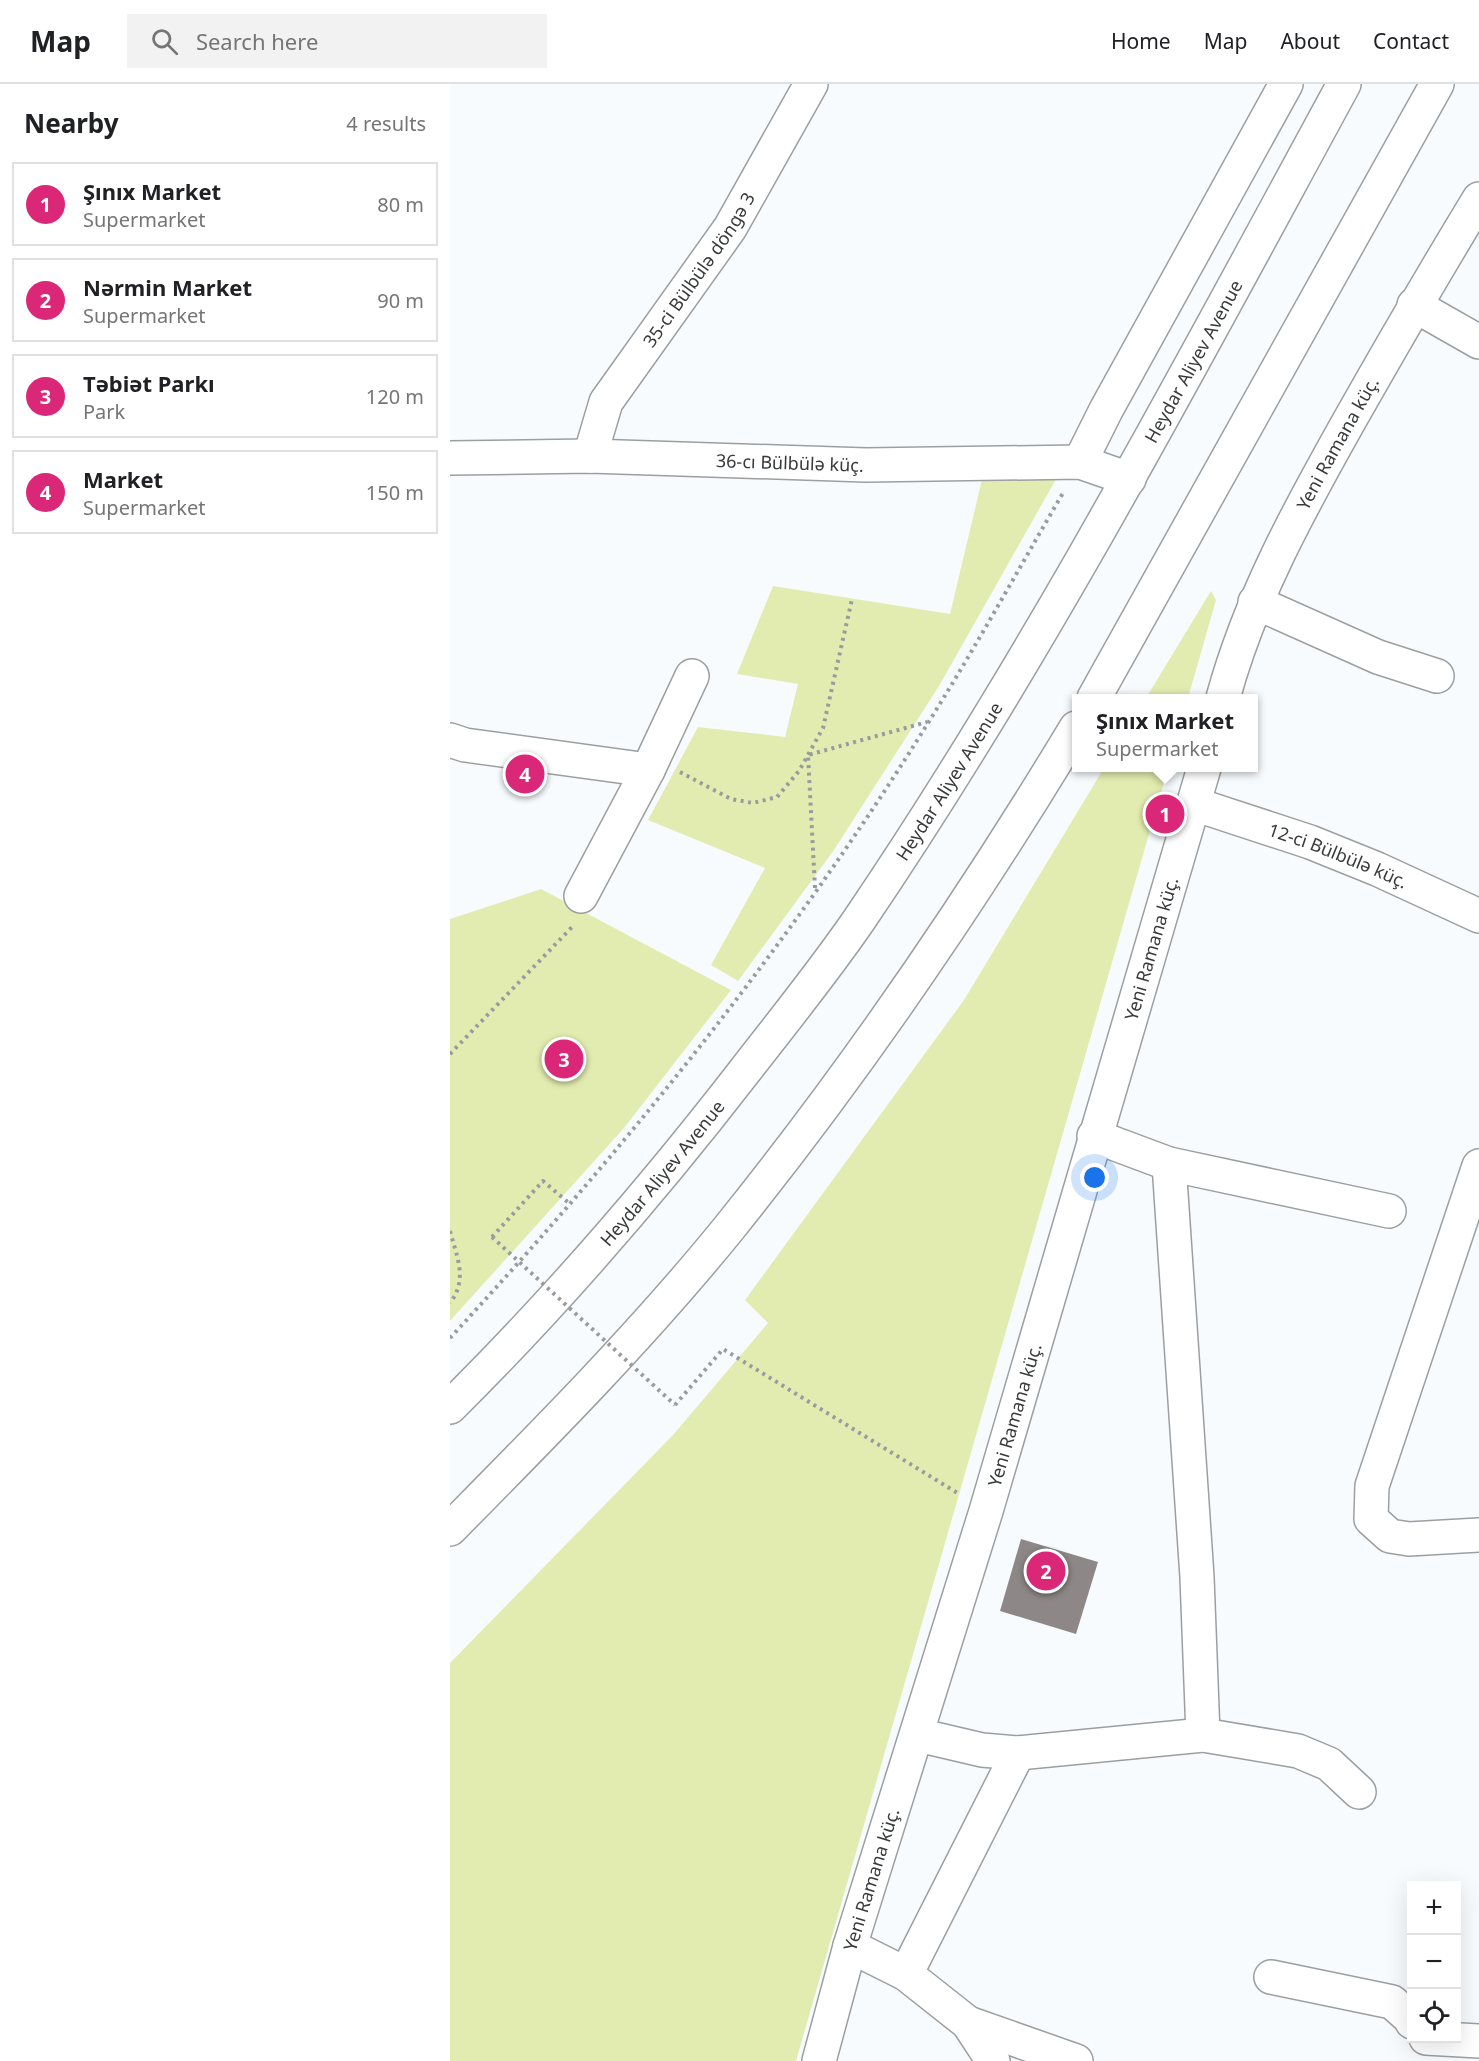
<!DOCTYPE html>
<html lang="en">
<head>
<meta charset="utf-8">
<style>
	body { margin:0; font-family:"Noto Sans",sans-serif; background:#f2f2f2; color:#202124 }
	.controls { position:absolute; right:18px; bottom:18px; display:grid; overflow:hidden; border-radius:0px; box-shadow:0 6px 24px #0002 }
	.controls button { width:54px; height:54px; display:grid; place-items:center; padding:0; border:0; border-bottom:2px solid #e0e0e0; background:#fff; color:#202124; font:30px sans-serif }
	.you { position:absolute; left:645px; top:1094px; width:21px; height:21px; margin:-15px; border:4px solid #fff; border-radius:50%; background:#1a73e8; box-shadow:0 0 0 9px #1a73e833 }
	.badge { display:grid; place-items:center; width:39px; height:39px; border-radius:50%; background:#db2777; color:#fff; font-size:20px; font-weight:700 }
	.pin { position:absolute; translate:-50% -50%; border:3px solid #fff; box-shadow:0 2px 6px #0006 }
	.popup { position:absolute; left:622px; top:610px; width:186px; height:78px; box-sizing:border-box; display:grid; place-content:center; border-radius:0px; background:#fff; filter:drop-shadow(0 2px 4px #0005); font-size:20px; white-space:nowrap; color:#757577 }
	.popup b { font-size:22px; color:#202124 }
	.popup::after { content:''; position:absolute; left:50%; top:100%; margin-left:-12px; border:12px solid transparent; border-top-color:#fff }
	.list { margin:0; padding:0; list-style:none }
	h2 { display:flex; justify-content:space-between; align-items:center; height:78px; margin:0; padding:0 24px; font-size:26px }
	h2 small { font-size:20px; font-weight:400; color:#757577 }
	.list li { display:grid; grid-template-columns:39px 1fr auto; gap:18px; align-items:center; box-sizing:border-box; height:84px; margin:0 12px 12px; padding:0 12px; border:2px solid #e0e0e0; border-radius:0px }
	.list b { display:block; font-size:22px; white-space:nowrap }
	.list p { margin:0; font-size:20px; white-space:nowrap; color:#757577 }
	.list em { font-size:20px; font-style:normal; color:#757577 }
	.icon { flex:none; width:33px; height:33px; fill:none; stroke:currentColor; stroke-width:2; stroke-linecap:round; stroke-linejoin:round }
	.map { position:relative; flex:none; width:1029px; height:1977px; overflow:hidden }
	header { display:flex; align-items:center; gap:36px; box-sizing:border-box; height:84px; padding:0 30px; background:#fff; border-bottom:2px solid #e0e0e0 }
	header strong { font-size:28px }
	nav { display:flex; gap:33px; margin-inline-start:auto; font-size:21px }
	.search { width:420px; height:54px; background:#f2f2f2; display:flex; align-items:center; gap:15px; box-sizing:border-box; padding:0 21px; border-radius:0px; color:#757577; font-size:22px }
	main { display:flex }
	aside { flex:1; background:#fff }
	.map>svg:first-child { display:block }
	.green { fill:#e3ecb0 }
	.building { fill:#8d8887 }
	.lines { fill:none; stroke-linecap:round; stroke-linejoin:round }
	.minor-casing { stroke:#9c9fa2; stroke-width:36 }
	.highway-casing { stroke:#9c9fa2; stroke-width:36 }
	.path { stroke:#999c9e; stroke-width:4; stroke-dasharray:3 4.5; stroke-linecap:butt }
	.minor { stroke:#fff; stroke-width:33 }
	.highway { stroke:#fff; stroke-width:33 }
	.path-bridge { stroke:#999c9e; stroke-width:4; stroke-dasharray:3 4.5; stroke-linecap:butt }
	.labels { text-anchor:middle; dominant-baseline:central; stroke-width:4.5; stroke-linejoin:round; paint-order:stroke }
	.street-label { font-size:18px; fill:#383a3b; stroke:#fff }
</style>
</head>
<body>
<header>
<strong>Map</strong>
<div class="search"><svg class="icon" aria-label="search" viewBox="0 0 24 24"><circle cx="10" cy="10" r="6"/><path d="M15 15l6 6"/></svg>Search here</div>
<nav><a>Home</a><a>Map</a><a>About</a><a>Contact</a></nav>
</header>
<main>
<aside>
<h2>Nearby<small>4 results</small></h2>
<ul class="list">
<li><span class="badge">1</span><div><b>Şınıx Market</b><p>Supermarket</p></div><em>80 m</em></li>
<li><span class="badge">2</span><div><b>Nərmin Market</b><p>Supermarket</p></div><em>90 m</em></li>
<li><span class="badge">3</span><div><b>Təbiət Parkı</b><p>Park</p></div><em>120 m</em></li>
<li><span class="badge">4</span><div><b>Market</b><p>Supermarket</p></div><em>150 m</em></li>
</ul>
</aside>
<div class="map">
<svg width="1029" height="1977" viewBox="0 0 1029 1977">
	<rect width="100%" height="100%" fill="#f7fbfe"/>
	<path class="green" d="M613,383L489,602L384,766L288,897L261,881L315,784L198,736L248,643L335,653L348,600L287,590L323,502L500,530L534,387Z
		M761,507L766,516L738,614H696Z
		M654,684H718L346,1977H0V1579L223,1351L318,1239L295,1216L514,916Z
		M91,805L281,906L174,1044L0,1237V835Z"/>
	<path class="building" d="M571,1455L648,1478L626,1550L550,1527Z"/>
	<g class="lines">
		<defs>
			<g id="minor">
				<path d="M964,221L1029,258"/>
				<path id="s1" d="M140,372L156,318L280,144L361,0"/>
				<path id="s2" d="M0,374L140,372L416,381L630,378L679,395"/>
				<path d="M630,378L656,326L836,0"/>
				<path d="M805,518L928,573L987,592"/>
				<path id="s3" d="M773,614C800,515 848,428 898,339C941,263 984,189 1029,115"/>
				<path d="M0,656L15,661L198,686"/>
				<path id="s4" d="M744,720L860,758L927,785L1029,832"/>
				<path d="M131,812L198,686L242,592"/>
				<path d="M644,1052L719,1080L939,1127"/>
				<path d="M719,1080L747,1493L753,1651"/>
				<path d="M1029,1082L922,1402L921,1435L940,1452L959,1455L1029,1451"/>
				<path d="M468,1651L532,1666L568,1669L753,1651L848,1667L879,1680L909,1708"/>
				<path d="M400,1862L456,1890L518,1939L543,1977"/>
				<path d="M456,1890L568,1669"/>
				<path d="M821,1893L942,1918L960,1934L962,1938"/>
				<path d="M518,1939L626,1977"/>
				<path d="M976,1954L1029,1957"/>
				<path id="s5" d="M369,1977L400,1862L536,1427L754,684"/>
			</g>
			<g id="highway">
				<path d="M644,614L987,0"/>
				<path id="s6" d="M0,1323C107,1217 205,1103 297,984C335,935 374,887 409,836C590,569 740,283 894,0"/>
				<path d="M0,1445C96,1348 193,1250 279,1144C407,985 521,818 626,644"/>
			</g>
		</defs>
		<use href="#minor" class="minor-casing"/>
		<use href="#highway" class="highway-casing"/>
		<path class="path" d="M230,688L281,715L303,719L327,713L349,687L373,644L402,515
			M365,804L358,671L477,638
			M0,970L123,842
			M0,1147C7,1173 18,1196 0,1219
			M42,1153L93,1097L120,1120
			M0,1254C182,1057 351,847 491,618C533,550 572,479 613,409
			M225,1321L273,1265L509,1410"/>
		<use href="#minor" class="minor"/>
		<use href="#highway" class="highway"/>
		<path class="path-bridge" d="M42,1153L225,1321"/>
	</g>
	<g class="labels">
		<g class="street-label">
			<text stroke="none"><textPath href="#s1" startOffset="218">35-ci Bülbülə döngə 3</textPath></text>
			<text stroke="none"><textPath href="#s6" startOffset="1288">Heydar Aliyev Avenue</textPath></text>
			<text stroke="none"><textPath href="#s3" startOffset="280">Yeni Ramana küç.</textPath></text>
			<text stroke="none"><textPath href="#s2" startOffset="340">36-cı Bülbülə küç.</textPath></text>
			<text stroke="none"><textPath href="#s6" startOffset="802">Heydar Aliyev Avenue</textPath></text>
			<text stroke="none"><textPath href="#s4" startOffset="153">12-ci Bülbülə küç.</textPath></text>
			<text stroke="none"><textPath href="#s5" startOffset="1161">Yeni Ramana küç.</textPath></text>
			<text stroke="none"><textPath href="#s6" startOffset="316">Heydar Aliyev Avenue</textPath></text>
			<text stroke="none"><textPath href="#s5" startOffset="675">Yeni Ramana küç.</textPath></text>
			<text stroke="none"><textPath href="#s5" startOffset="189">Yeni Ramana küç.</textPath></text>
		</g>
	</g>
</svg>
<div class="controls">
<button>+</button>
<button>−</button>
<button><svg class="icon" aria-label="locate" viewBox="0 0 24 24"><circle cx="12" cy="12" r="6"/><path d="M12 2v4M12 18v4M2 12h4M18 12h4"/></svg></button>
</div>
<div class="you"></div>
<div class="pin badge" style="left:715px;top:730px">1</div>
<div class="popup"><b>Şınıx Market</b>Supermarket</div>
<div class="pin badge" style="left:596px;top:1487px">2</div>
<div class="pin badge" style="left:114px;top:975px">3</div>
<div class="pin badge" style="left:75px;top:690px">4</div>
</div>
</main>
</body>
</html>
